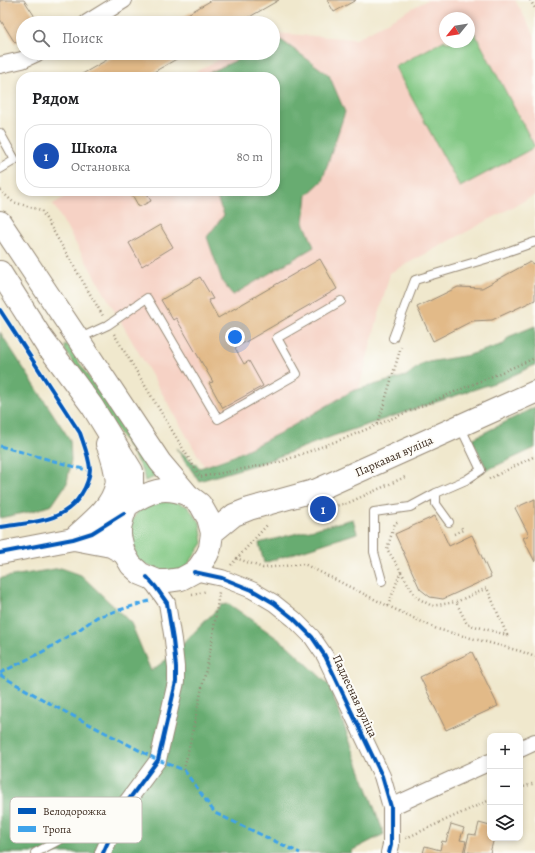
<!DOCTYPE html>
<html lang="ru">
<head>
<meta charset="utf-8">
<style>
	body { margin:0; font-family:Alegreya,serif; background:#f2f2f2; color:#202124 }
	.controls { position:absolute; right:12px; bottom:12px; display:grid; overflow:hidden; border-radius:8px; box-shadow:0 2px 6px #0003 }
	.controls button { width:36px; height:36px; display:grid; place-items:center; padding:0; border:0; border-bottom:1px solid #e0e0e0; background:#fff; color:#202124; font:20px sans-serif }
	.compass { position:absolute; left:439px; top:12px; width:36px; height:36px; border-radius:50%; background:#fff; box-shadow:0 2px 6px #0003; rotate:240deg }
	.you { position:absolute; left:235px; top:337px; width:14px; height:14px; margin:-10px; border:3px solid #fff; border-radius:50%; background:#1a73e8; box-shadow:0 0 0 6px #1a73e833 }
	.badge { display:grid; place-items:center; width:26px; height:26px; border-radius:50%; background:#d1495b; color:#fff; font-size:13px; font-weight:700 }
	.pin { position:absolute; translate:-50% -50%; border:2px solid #fff; box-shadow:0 1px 4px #0006 }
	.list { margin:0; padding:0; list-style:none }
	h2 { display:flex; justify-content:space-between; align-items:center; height:52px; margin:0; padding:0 16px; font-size:17px }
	h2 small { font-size:13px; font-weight:400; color:#757577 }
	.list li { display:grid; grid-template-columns:26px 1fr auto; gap:12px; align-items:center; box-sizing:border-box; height:64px; margin:0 8px 8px; padding:0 8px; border:1px solid #e0e0e0; border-radius:16px }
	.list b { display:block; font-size:15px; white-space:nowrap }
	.list p { margin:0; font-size:13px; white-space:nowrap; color:#757577 }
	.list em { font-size:13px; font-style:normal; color:#757577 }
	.icon { flex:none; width:22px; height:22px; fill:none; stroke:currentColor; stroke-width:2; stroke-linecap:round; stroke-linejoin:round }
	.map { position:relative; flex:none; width:535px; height:853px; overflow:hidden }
	.search { position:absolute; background:#fff; box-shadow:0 2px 6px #0003; left:16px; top:16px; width:264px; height:44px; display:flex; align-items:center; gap:10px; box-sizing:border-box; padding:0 14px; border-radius:22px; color:#757577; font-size:15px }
	.panel { position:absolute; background:#fff; box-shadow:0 2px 6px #0003; left:16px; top:72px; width:264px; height:124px; border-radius:16px }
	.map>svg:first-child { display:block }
	.built { fill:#f6d2c5; fill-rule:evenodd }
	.green { fill:#81c783; stroke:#5e7850 }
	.forest { fill:#68ac71; stroke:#526b48 }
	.building { fill:#e2ba88 }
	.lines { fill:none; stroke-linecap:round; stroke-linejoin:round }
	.lane-casing { stroke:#968976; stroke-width:10 }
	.street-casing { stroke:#968976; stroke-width:18 }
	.secondary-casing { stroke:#968976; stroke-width:24 }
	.primary-casing { stroke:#968976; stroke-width:24 }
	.path { stroke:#968976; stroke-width:2.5; stroke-dasharray:1 3; stroke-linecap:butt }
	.lane { stroke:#fff; stroke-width:8 }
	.street { stroke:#fff; stroke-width:16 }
	.secondary { stroke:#fff; stroke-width:22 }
	.primary { stroke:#fff; stroke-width:22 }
	.quiet { stroke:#3fa3ea; stroke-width:3; stroke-dasharray:6 3; stroke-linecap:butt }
	.cycleway-casing { stroke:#fdfcf7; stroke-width:6 }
	.cycleway { stroke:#0057b8; stroke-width:4 }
	.labels { text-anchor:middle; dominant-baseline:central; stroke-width:4; stroke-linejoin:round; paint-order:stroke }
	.street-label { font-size:12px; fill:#3b2a1e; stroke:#fdfcf7 }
	.key { fill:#fdfcf7; stroke:#c3bdb6; stroke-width:1 }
	.key-label { font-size:11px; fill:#3b2a1e }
</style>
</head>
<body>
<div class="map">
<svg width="535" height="853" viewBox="0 0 535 853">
	<rect width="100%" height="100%" fill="#fdfcf7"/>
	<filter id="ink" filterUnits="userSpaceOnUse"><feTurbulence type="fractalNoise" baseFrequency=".025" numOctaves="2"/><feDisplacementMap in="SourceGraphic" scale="8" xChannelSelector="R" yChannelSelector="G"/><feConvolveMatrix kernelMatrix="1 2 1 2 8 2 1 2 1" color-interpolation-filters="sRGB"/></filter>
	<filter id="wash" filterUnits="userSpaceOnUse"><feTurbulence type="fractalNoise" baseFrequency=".012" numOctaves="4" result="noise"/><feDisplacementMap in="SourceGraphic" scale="16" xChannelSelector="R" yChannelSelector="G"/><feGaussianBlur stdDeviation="0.9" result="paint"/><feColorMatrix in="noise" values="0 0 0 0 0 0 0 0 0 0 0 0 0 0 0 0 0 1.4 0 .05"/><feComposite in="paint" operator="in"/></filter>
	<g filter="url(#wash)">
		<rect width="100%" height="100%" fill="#f0e8cd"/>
		<path class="built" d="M427,0H515L535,36V195L390,273L354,407L204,466L53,204L75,191H275V77H186L231,53H273V33L356,39ZM445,18H469V42H445Z"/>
		<path class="green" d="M471,26L535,147L460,187L395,67L445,40V42H469V27Z
			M67,344L135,448L147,465L157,476L145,481L143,472L133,454L65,350V345Z
			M167,499L187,506L200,522L203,543L185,569L165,574L137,560L129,529L133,519L138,511L147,504Z"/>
		<path class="forest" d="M281,40L329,75L345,112L322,181L307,195L304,222L314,247L233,295L223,283L207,237L224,215L214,191H275V77H200L252,53H273V43Z
			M535,326V365L503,380L333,436L264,462L199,481L176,448L200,468L234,456L284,431L352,391L406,376L423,363L469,355L504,344L508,337Z
			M0,332L70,440L71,460L67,483L52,505L33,511L0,518Z
			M535,407V448L487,470L472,439Z
			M353,519L357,533L264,563L259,543Z
			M61,568L81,575L131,623L151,671L171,656L221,605L229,604L288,646L329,685L384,834L351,851L352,853H0V578Z"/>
		<g id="blocks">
			<path class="building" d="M0,0H24L39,23H23V38L15,43L0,19Z
				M212,0H279L239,23H172Z
				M327,0H356L334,12Z
				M119,53H187L145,77H77Z
				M130,191H146L151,201L139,207Z
				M160,225L173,247L142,266L129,243Z
				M320,259L337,289L235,348L244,364L249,361L263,386L223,408L209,383L213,382L176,318L173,320L161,300L200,277L213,299L208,300L218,318Z
				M530,262L535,265V300L492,320L472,321L433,341L417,307L458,287L482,288Z
				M535,499V562L523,538L529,535L515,508Z
				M435,516L449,546L472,535L491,577L443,599L430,597L420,589L395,534Z
				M472,652L498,706L446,730L420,677Z
				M479,823L490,826V838H494L490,853H472L465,851L469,834L476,835Z
				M451,824L464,828L460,840L466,841L463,853H423L425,846L440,850L442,841L446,842Z"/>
		</g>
	</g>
	<g filter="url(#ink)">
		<use href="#blocks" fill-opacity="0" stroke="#968976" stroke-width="1"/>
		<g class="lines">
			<defs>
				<path id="lane" d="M0,133L15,160L0,169
					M393,338L415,280L489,258L535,242
					M78,339L108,325L147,298L218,419L297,374L277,338L341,301
					M436,493V504L449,522
					M382,581L374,552V512L410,507L436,493L466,480L481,470L460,426
					M35,853L121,807"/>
				<path id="street" d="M87,23L124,0
					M0,65L22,60L37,53
					M194,572L222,578L252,590L274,603L294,619L312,637L325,656L382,776L391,807V845L389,853
					M520,749L535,742
					M391,807L490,762
					M103,853L124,806L158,760L176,682V667L173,640L167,603L155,586L147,577"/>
				<path id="secondary" d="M74,539L111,546L124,553
					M0,553L73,539L92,533L124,513"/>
				<path id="primary" d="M0,222L160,462L188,495L200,504L208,518L212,533L210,548L207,555L199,567L194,572L181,579L167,581H158L141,574L131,565L124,553L120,536V528L124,513L132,494V471L92,406L41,337
					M0,272L48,348
					M128,505C150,491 163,485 188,495
					M212,533L234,515L249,509L317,490L535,392
					M73,539C88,524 111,509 116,486C118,480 115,471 114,465C112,458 110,450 107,444"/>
			</defs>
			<use href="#lane" class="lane-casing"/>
			<use href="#street" class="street-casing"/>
			<use href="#secondary" class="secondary-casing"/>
			<use href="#primary" class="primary-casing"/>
			<path class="path" d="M530,0L535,8
				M0,190L13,202L41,210L103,316
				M114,334L200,477L280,462L348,437L535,358
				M378,424L401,347
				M489,479L535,456
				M322,509L348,503L405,477
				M454,534L463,530L460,525
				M236,558L263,568L304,564L388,606L401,571L387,549L395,523L399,521
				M231,565L268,524
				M401,572L416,597L432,606L456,602L487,588L507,635L467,624L456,602
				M192,595L207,591
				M388,606L437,629L520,651L535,657
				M184,770L212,642L219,592
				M520,788L535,783
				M406,838L490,800"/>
			<use href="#lane" class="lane"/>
			<use href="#street" class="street"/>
			<use href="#secondary" class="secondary"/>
			<use href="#primary" class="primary"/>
			<path class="quiet" d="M0,446L90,471
				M0,673L44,651L80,629L97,617L149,601
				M0,675L56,707L158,760L184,770L215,813L300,853"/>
			<defs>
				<path id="cycleway" d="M0,310L80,433C84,445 89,457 90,469C90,476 86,487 82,493C65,523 31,522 0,527
					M0,553L73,539L92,533L124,513
					M194,572L222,578L252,590L274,603L294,619L312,637L325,656L382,776L391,807V845L389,853
					M103,853L124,806L158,760L176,682V667L173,640L167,603L155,586L147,577"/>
			</defs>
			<use href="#cycleway" class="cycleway-casing"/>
			<use href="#cycleway" class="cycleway"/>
		</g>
	</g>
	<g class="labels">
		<g class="street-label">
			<text transform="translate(394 456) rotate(-24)">Паркавая вуліца</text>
			<text transform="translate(355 696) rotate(65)">Падлесная вуліца</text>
		</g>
	</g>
	<rect x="10" y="797" width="132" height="46" rx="6" class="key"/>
	<rect x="18" y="808" width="18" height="6" fill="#0057b8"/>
	<rect x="18" y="826" width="18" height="6" fill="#3fa3ea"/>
	<g class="key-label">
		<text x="43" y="815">Велодорожка</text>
		<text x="43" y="833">Тропа</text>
	</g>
</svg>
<div class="controls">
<button>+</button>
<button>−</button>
<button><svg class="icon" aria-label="layers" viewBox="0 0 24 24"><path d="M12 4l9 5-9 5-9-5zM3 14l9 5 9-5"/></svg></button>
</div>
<svg class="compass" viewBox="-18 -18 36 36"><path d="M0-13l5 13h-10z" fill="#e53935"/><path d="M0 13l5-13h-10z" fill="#757577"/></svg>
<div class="you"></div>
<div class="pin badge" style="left:323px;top:509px;background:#1a4fb4">1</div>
<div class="search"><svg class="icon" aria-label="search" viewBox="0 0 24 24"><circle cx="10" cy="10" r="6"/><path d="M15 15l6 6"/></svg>Поиск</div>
<section class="panel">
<h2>Рядом<small></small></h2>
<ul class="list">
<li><span class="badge" style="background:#1a4fb4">1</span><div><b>Школа</b><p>Остановка</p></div><em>80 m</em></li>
</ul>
</section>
</div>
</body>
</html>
